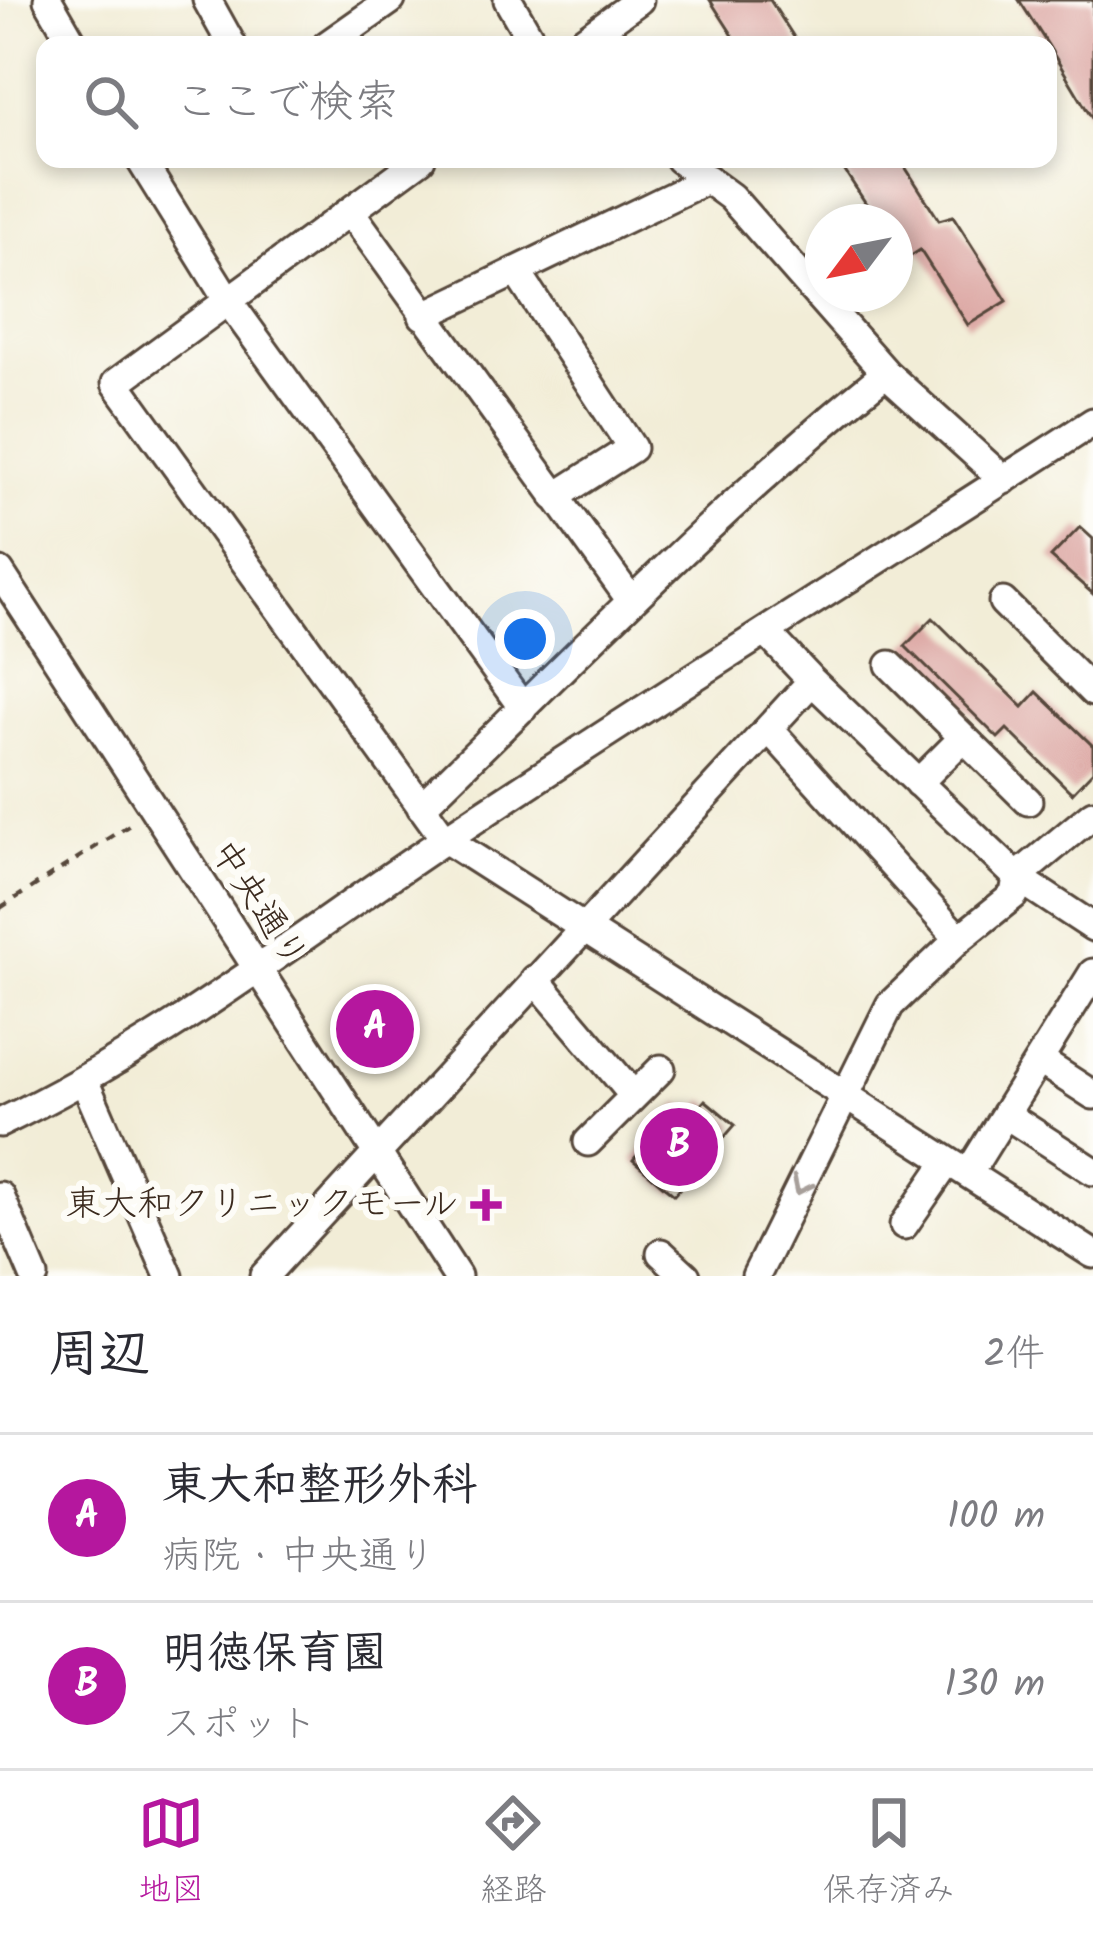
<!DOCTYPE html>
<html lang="ja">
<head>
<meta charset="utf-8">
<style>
	body { margin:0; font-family:Kalam,"Klee One",sans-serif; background:#f2f2f3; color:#2b2b33 }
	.compass { position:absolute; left:805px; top:204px; width:108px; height:108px; border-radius:50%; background:#fff; box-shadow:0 6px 18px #0003; rotate:238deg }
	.you { position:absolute; left:525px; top:639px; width:42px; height:42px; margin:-30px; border:9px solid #fff; border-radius:50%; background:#1a73e8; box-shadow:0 0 0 18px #1a73e833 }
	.badge { display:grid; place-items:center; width:78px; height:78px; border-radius:50%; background:#b5179e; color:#fff; font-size:39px; font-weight:700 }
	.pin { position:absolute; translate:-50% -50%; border:6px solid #fff; box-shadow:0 3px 12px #0006 }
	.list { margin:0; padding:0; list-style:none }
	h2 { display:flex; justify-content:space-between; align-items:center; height:156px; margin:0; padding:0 48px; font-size:51px }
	h2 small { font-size:39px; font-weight:400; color:#7c7c81 }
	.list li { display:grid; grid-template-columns:78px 1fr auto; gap:36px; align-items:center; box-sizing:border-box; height:168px; padding:0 48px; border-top:3px solid #e1e1e2 }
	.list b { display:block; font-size:45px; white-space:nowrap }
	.list p { margin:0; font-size:39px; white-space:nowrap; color:#7c7c81 }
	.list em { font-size:39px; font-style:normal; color:#7c7c81 }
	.icon { flex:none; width:66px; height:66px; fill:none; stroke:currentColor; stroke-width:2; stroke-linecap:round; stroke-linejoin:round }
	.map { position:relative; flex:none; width:1093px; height:1276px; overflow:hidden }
	.search { position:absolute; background:#fff; box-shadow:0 6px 18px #0003; left:36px; right:36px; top:36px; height:132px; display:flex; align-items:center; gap:30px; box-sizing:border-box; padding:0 42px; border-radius:24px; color:#7c7c81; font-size:45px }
	.sheet { height:492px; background:#fff }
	nav { display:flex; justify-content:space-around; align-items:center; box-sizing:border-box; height:168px; border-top:3px solid #e1e1e2; background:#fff; font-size:33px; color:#7c7c81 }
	nav a { display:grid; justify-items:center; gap:6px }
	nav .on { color:#b5179e }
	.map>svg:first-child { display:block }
	.building { fill:#dda9a5 }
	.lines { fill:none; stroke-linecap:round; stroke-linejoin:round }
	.minor-casing { stroke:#56473a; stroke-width:33 }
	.path { stroke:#56473a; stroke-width:4.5; stroke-dasharray:9 9; stroke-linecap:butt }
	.minor { stroke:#fff; stroke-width:27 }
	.oneway { stroke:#a79f9a }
	.poi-dot { fill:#b5179e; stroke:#fdfcf7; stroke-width:4.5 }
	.labels { text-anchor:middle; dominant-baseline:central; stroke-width:12; stroke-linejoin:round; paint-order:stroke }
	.street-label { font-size:36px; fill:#3b2a1e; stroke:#fdfcf7 }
	.poi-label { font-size:36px; fill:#3b2a1e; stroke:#fdfcf7; text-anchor:end }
</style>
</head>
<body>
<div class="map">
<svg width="1093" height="1276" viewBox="0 0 1093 1276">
	<rect width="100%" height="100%" fill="#fdfcf7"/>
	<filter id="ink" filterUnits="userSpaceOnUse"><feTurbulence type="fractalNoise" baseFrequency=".00833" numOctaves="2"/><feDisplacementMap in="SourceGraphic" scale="24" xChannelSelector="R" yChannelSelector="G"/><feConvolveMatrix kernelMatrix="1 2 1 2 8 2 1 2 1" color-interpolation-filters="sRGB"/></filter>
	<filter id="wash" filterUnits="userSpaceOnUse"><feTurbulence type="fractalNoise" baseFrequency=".004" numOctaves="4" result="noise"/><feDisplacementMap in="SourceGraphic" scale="48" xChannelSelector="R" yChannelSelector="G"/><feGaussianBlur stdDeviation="2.7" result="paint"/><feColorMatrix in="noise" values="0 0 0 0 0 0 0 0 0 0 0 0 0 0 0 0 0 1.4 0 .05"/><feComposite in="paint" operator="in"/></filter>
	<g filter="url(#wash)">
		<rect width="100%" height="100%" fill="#f2edd7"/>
		<g id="blocks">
			<path class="building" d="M710,0H770L799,45H739Z
				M1019,0H1093V120L1048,45Z
				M837,159H900L939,220L953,216L1007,301L968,325L920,250L903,261L895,249V222H878Z
				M1080,527L1093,539V594L1051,557Z
				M933,618L1023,707L1037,692L1093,746V771L1072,793L1007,729L998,738L905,646Z
				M705,1100L735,1125L674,1195L633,1160L662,1125L675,1135L681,1128L668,1117L680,1102L684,1106L678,1114L687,1121Z"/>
		</g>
	</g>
	<g filter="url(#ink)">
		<use href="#blocks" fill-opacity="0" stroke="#56473a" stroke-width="3"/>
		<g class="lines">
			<defs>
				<path id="minor" d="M48,0L74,45
					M207,0L232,45
					M508,0L534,45
					M327,45L391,0
					M577,45L639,0
					M140,159L227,299L523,708
					M421,159L116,383L445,839L1093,1254
					M679,159L731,197L886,373L1004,480
					M350,211L630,599
					M516,271L632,448L555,497
					M423,316L708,179
					M0,572L457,1276
					M1003,602L1093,692
					M766,632L812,681L1017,877L1093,927
					M890,665L1028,801
					M769,729L959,939
					M918,783L963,738
					M421,807C574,659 720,506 886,373
					M535,979L634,1096
					M1039,1060L1093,1095
					M84,1080L169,1276
					M1005,1114L1093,1171
					M0,1123C158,1048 299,937 444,840C658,697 877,562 1093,422
					M588,1142L661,1069
					M968,1174L1093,973
					M0,1196L34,1276
					M904,1225L948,1161
					M661,1253L686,1276
					M264,1276L812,681
					M756,1276L890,1005L959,939L1014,895L1017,877L1093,814"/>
			</defs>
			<use href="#minor" class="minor-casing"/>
			<path class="path" d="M0,908L131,824"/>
			<use href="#minor" class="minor"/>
		</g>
		<defs><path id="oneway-chevron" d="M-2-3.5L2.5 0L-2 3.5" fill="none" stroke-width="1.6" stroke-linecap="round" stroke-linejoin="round" transform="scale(3)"/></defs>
		<use class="oneway" href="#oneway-chevron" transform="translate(801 1186) rotate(116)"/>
	</g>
	<path class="poi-dot" d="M480 1187h12v12h12v12h-12v12h-12v-12h-12v-12h12z"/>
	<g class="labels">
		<g class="street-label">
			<text transform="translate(258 905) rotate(57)">中央通り</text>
		</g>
		<g class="poi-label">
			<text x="459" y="1205">東大和クリニックモール</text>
		</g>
	</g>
</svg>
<svg class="compass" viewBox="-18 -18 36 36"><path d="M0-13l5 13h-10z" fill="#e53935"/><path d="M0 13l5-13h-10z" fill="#7c7c81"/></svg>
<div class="you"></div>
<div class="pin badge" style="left:375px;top:1029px">A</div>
<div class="pin badge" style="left:679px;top:1147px">B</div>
<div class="search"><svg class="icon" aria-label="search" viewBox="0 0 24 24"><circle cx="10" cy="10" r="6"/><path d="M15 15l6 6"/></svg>ここで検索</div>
</div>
<section class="sheet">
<h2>周辺<small>2件</small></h2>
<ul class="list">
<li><span class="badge">A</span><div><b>東大和整形外科</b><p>病院 · 中央通り</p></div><em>100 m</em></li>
<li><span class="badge">B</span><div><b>明徳保育園</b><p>スポット</p></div><em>130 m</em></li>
</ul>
</section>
<nav>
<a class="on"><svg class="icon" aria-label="map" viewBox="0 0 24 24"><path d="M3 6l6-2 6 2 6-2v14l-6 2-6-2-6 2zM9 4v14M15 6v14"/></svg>地図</a>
<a><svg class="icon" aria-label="directions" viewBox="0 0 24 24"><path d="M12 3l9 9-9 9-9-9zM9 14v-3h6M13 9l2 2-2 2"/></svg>経路</a>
<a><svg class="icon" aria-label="saved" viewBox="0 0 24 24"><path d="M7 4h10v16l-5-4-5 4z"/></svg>保存済み</a>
</nav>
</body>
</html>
